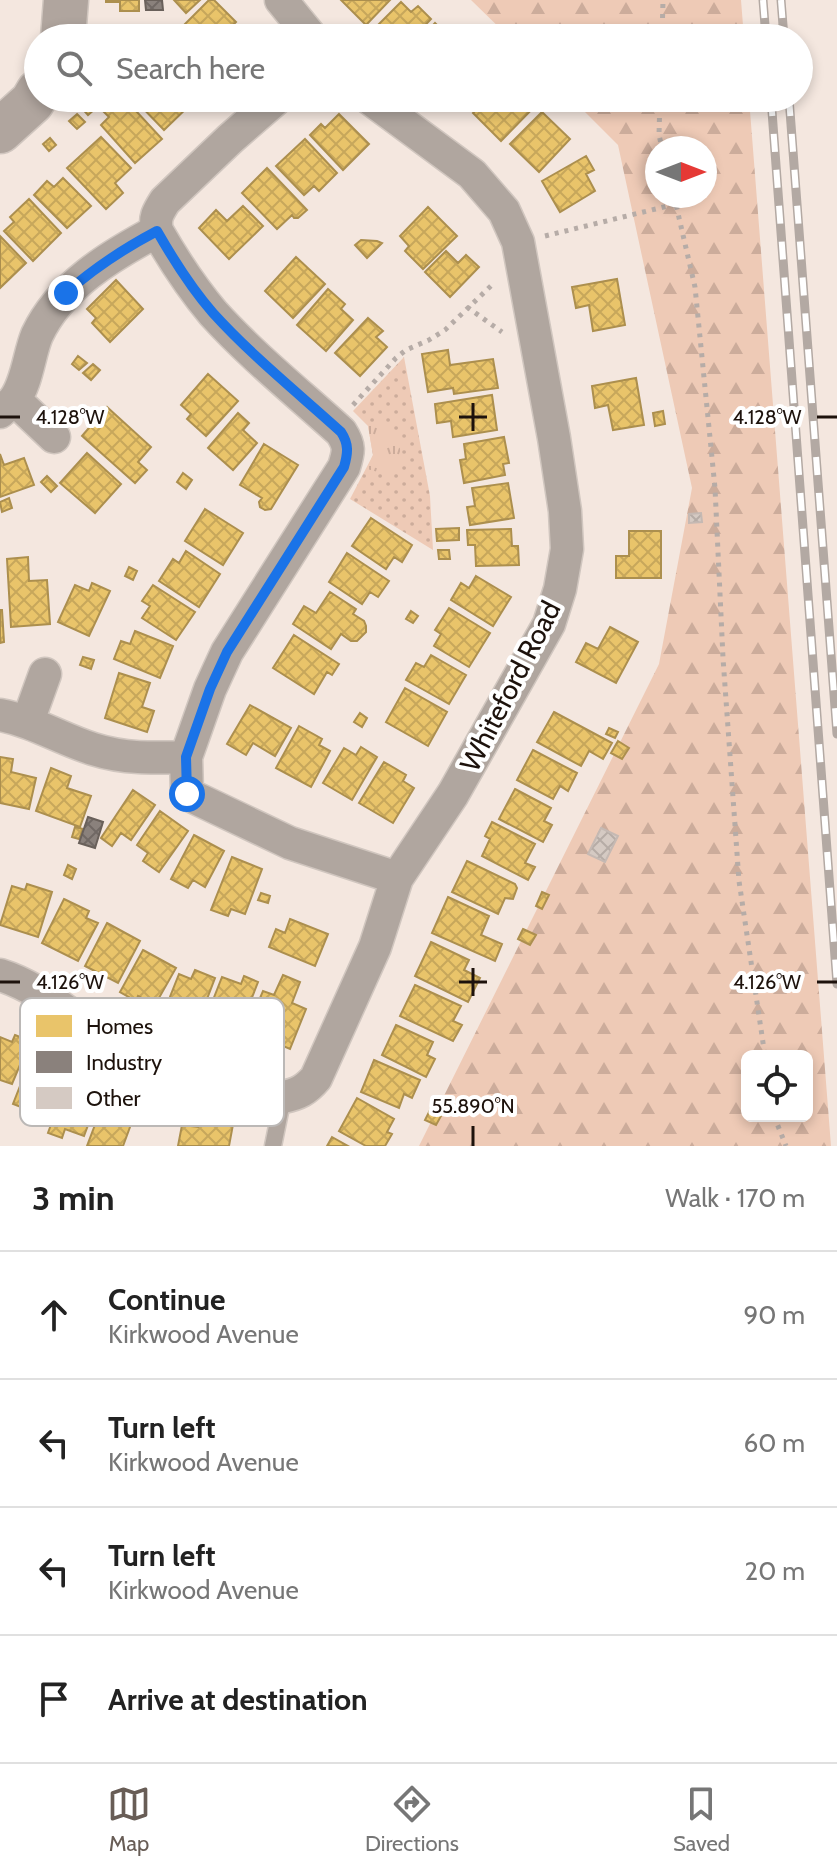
<!DOCTYPE html>
<html lang="en">
<head>
<meta charset="utf-8">
<style>
	body { margin:0; font-family:Cabin,sans-serif; background:#f6f6f6; color:#222 }
	.controls { position:absolute; right:24px; bottom:24px; display:grid; overflow:hidden; border-radius:12px; box-shadow:0 4px 12px #0003 }
	.controls button { width:72px; height:72px; display:grid; place-items:center; padding:0; border:0; border-bottom:2px solid #e0e0e0; background:#fff; color:#222; font:40px sans-serif }
	.compass { position:absolute; left:645px; top:136px; width:72px; height:72px; border-radius:50%; background:#fff; box-shadow:0 4px 12px #0003; rotate:90deg }
	.stop { position:absolute; width:24px; height:24px; margin:-18px; border:6px solid #1a73e8; border-radius:50%; background:#fff }
	.stop.end { background:#1a73e8; border-color:#fff; box-shadow:0 2px 8px #0008 }
	.list { margin:0; padding:0; list-style:none }
	h2 { display:flex; justify-content:space-between; align-items:center; height:104px; margin:0; padding:0 32px; font-size:34px }
	h2 small { font-size:26px; font-weight:400; color:#767676 }
	.list li { display:grid; grid-template-columns:52px 1fr auto; gap:24px; align-items:center; box-sizing:border-box; height:128px; padding:0 32px; border-top:2px solid #e0e0e0 }
	.list b { display:block; font-size:30px; white-space:nowrap }
	.list p { margin:0; font-size:26px; white-space:nowrap; color:#767676 }
	.list em { font-size:26px; font-style:normal; color:#767676 }
	.icon { flex:none; width:44px; height:44px; fill:none; stroke:currentColor; stroke-width:2; stroke-linecap:round; stroke-linejoin:round }
	.map { position:relative; flex:none; width:837px; height:1146px; overflow:hidden }
	.search { position:absolute; background:#fff; box-shadow:0 4px 12px #0003; left:24px; right:24px; top:24px; height:88px; display:flex; align-items:center; gap:20px; box-sizing:border-box; padding:0 28px; border-radius:44px; color:#767676; font-size:30px }
	.sheet { height:616px; background:#fff }
	nav { display:flex; justify-content:space-around; align-items:center; box-sizing:border-box; height:112px; border-top:2px solid #e0e0e0; background:#fff; font-size:22px; color:#767676 }
	nav a { display:grid; justify-items:center; gap:4px }
	nav .on { color:#685d56 }
	.map>svg:first-child { display:block }
	.grass { fill:url(#grass-dots) }
	.forest { fill:url(#forest-firs); fill-rule:evenodd }
	.park { fill:url(#park-tufts) }
	.homes { fill:url(#homes-cross-hatch); stroke:#ac8f4e; stroke-width:2 }
	.industry { fill:url(#industry-cross-hatch); stroke:#69605a; stroke-width:2 }
	.building { fill:url(#building-cross-hatch); stroke:#c5b9b3; stroke-width:2 }
	.lines { fill:none; stroke-linecap:round; stroke-linejoin:round }
	.lane-casing { stroke:#d0c6bf; stroke-width:19 }
	.street-casing { stroke:#d0c6bf; stroke-width:35 }
	.secondary-casing { stroke:#d0c6bf; stroke-width:47 }
	.path { stroke:#b6aca7; stroke-width:5; stroke-dasharray:4 6; stroke-linecap:butt }
	.lane { stroke:#b0a69f; stroke-width:16 }
	.street { stroke:#b0a69f; stroke-width:32 }
	.secondary { stroke:#b0a59e; stroke-width:44 }
	.rail-casing { stroke:#b3a9a3; stroke-width:9 }
	.rail { stroke:#fff; stroke-width:6; stroke-dasharray:18; stroke-linecap:butt }
	.route { stroke:#1a73e8; stroke-width:10 }
	.ticks { fill:none; stroke:#1d120c; stroke-width:3 }
	.labels { text-anchor:middle; dominant-baseline:central; stroke-width:8; stroke-linejoin:round; paint-order:stroke }
	.street-label { font-size:28px; fill:#1d120c; stroke:#fff }
	.key { fill:#fff; stroke:#bbb8b6; stroke-width:2 }
	.key-label { font-size:22px; fill:#1d120c }
	.ticks-label { font-size:20px; text-anchor:middle; fill:#1d120c; stroke:#fff; stroke-width:8; stroke-linejoin:round; paint-order:stroke }
</style>
</head>
<body>
<div class="map">
<svg width="837" height="1146" viewBox="0 0 837 1146">
	<defs>
		<pattern id="grass-dots" width="8" height="8" patternUnits="userSpaceOnUse" patternTransform="scale(2)"><rect width="8" height="8" fill="#eecab6"/><path d="M2 2h.1M6 6h.1" fill="none" stroke="#ccac9b" stroke-width="1.8" stroke-linecap="round"/></pattern>
		<pattern id="forest-firs" width="22" height="20" patternUnits="userSpaceOnUse" patternTransform="scale(2)"><rect width="22" height="20" fill="#eecab6"/><path d="M5 1l3.5 6h-7zM16 11l3.5 6h-7z" fill="#ccac9b"/></pattern>
		<pattern id="park-tufts" width="24" height="20" patternUnits="userSpaceOnUse" patternTransform="scale(2)"><rect width="24" height="20" fill="#eecab6"/><path d="M3 7l-1-3M5 7V3M7 7l1-3M15 17l-1-3M17 17v-4M19 17l1-3" fill="none" stroke="#ccac9b"/></pattern>
		<pattern id="homes-cross-hatch" width="8" height="8" patternUnits="userSpaceOnUse" patternTransform="scale(2)"><rect width="8" height="8" fill="#e9c46a"/><path d="M0 0l8 8M0 8l8-8" fill="none" stroke="#c7a75b"/></pattern>
		<pattern id="industry-cross-hatch" width="8" height="8" patternUnits="userSpaceOnUse" patternTransform="scale(2)"><rect width="8" height="8" fill="#8a817c"/><path d="M0 0l8 8M0 8l8-8" fill="none" stroke="#706864"/></pattern>
		<pattern id="building-cross-hatch" width="8" height="8" patternUnits="userSpaceOnUse" patternTransform="scale(2)"><rect width="8" height="8" fill="#d5cac3"/><path d="M0 0l8 8M0 8l8-8" fill="none" stroke="#b6aca6"/></pattern>
	</defs>
	<rect width="100%" height="100%" fill="#f4e7df"/>
	<path class="grass" d="M404,357L430,496L433,550L350,499L373,455L368,426L353,411Z"/>
	<path class="forest" d="M471,0H741L744,38H510Z
		M571,98H749L831,1146H419L659,664L692,488L618,145ZM657,148H705V196H657ZM747,1056H807V1116H747Z"/>
	<path class="park" d="M384,419C398,442 410,451 389,475L367,469L373,455L368,426Z"/>
	<path class="homes" d="M106,0H139V11H120V2H106Z
		M174,0H200L186,13Z
		M209,0H214L236,22L220,38H171Z
		M341,0H390L366,25Z
		M401,2L411,12L418,6L431,19L413,38H381L373,30Z
		M435,23L450,38H421Z
		M109,98H124L162,139L135,163L101,125L109,117L99,107Z
		M133,98H187L192,103L164,130Z
		M456,98H478L467,109Z
		M488,98H543L501,141L473,113Z
		M87,100L95,109L88,115L80,106Z
		M542,112L570,139L539,172L510,144Z
		M77,114L85,122L77,129L69,121Z
		M339,114L369,144L343,170L310,135L321,124L325,128Z
		M101,137L131,168L115,183L123,193L106,209L67,168Z
		M50,138L56,145L49,151L43,144Z
		M305,139L337,173L319,191L314,186L304,195L276,166Z
		M586,156L594,170L586,174L595,191L560,212L542,181Z
		M267,168L307,210L298,218H294L292,215L277,229L242,193Z
		M63,178L91,206L67,228L34,195L47,181L54,187Z
		M29,199L61,233L33,261L4,231L14,222L10,217Z
		M243,206L263,226L229,259L199,228L216,210L227,221Z
		M428,207L457,236L423,269L405,251L409,246L400,236Z
		M0,236L26,263L0,288Z
		M361,240L377,241L382,243L367,258L355,245Z
		M446,251L458,263L466,255L479,267L450,297L425,272Z
		M296,257L325,284L293,318L265,291Z
		M617,279L625,325L593,331L589,305L576,308L572,287Z
		M116,280L143,309L110,342L92,323L96,318L87,309Z
		M328,289L345,304L341,309L353,320L326,351L297,325Z
		M368,318L383,331L376,337L387,347L360,376L335,353Z
		M448,350L450,365L493,359L498,388L454,394L453,388L428,392L422,354Z
		M78,356L87,363L79,370L72,364Z
		M93,364L100,370L91,380L83,373Z
		M208,374L238,401L206,436L187,419L191,414L181,405Z
		M636,378L644,425L613,430L608,405L595,408L592,386Z
		M492,395L497,430L453,437L451,421L437,423L435,404Z
		M107,407L151,447L138,462L147,470L135,483L82,436Z
		M663,411L665,424L655,426L653,413Z
		M238,413L249,423L243,430L257,443L233,470L208,448Z
		M504,437L509,463L503,464L505,475L464,483L460,460L466,459L464,444Z
		M264,444L298,465L271,509L265,510L260,507L259,502L262,498L240,485Z
		M87,453L121,484L95,513L60,483Z
		M0,454L4,465L24,458L34,485L0,497Z
		M183,473L192,480L186,489L177,482Z
		M47,476L57,486L51,492L41,482Z
		M508,483L514,518L470,525L467,507L475,506L472,488Z
		M9,498L12,508L2,512L0,502Z
		M205,509L243,533L223,565L185,541Z
		M371,518L412,545L402,562L394,557L386,569L352,546Z
		M459,528V540L437,541L436,529Z
		M511,529L512,546H518L519,565L476,566L475,545H468L467,530Z
		M629,531H661V578H616V556H629Z
		M438,550H449L450,559H439Z
		M186,551L220,574L199,607L159,581L173,559L179,563Z
		M347,553L389,581L378,597L370,592L362,604L329,582Z
		M28,557L29,581L47,580L50,624L11,627L7,559Z
		M129,567L137,571L133,580L125,576Z
		M476,576L511,597L493,626L451,600L461,583L469,588Z
		M92,583L110,591L89,636L58,622L75,585L89,591Z
		M153,585L195,612L176,640L142,618L150,606L142,601Z
		M330,592L356,609L353,614L364,621L366,626V632L357,641H351L341,634L331,649L293,624L304,606L316,613Z
		M449,608L490,633L469,667L434,646L441,634L435,630Z
		M0,610H2L4,642L0,643Z
		M411,611L418,616L413,623L406,619Z
		M610,627L638,642L616,683L576,662L586,643L598,649Z
		M135,631L173,646L160,678L114,659L121,641L130,644Z
		M294,635L339,664L332,675L327,672L314,694L273,668Z
		M431,655L466,675L449,704L406,680L416,663L424,667Z
		M83,657L94,660L91,669L80,665Z
		M119,673L150,683L142,707L154,711L147,732L105,718Z
		M405,688L447,712L428,746L386,722Z
		M250,705L291,728L275,756L253,743L246,755L227,744Z
		M554,712L612,743L603,759L589,751L581,766L537,742Z
		M360,713L367,718L362,727L354,722Z
		M299,726L322,739L319,745L330,751L311,787L276,768Z
		M609,728L618,732L615,738L606,734Z
		M618,741L629,748L622,759L611,753Z
		M361,747L377,757L352,800L323,783L344,748L356,755Z
		M533,750L577,773L568,791L560,786L553,799L517,780Z
		M0,757L13,759L11,772L36,778L29,809L0,803Z
		M384,762L406,775L403,781L414,788L393,823L359,803Z
		M51,768L71,776L67,788L91,796L80,827L36,811Z
		M515,789L551,808L544,821L552,825L543,842L499,819Z
		M133,790L155,805L131,840L121,833L112,846L101,838Z
		M160,811L188,831L159,872L143,861L148,853L137,845Z
		M492,822L535,844L525,863L535,867L528,880L482,856L490,839L485,836Z
		M75,827L83,829L79,839L72,837Z
		M194,835L224,851L205,887L193,880L188,888L171,879Z
		M232,857L262,869L245,914L231,909L228,916L211,910Z
		M467,861L515,884L517,888L513,899L505,898L498,914L452,892Z
		M68,865L76,869L72,879L64,875Z
		M27,884L52,892L38,937L0,925L12,886L25,890Z
		M542,892L549,895L542,909L536,906Z
		M261,893L270,896L268,903L258,900Z
		M448,897L489,916L481,935L502,944L495,961L432,933Z
		M64,899L89,911L86,918L98,923L78,961L42,943Z
		M290,919L328,934L315,966L269,947L276,929L285,933Z
		M107,923L140,941L118,983L85,966Z
		M523,929L536,935L530,945L518,939Z
		M431,942L469,960L464,970L480,978L468,1002L415,976Z
		M143,950L176,968L155,1005L138,996L136,1001L120,992Z
		M195,970L215,978L197,1025L164,1012L179,974L191,979Z
		M283,975L300,982L292,1003L306,1009L290,1049L269,1040L274,1028L251,1019L263,991L274,995Z
		M244,976L258,982L237,1036L204,1023L222,977L241,984Z
		M415,985L461,1006L453,1021L462,1025L453,1041L400,1016Z
		M396,1025L433,1042L427,1055L435,1059L426,1077L382,1055Z
		M15,1035L30,1041L12,1084L0,1080V1037L12,1042Z
		M31,1058L62,1070L48,1108L34,1103L31,1111L13,1104Z
		M374,1060L420,1080L412,1098L404,1094L399,1108L361,1092Z
		M68,1078L101,1090L84,1136L65,1129L62,1138L48,1133Z
		M357,1098L394,1119L387,1132L392,1134L385,1146H366L339,1131Z
		M104,1101L122,1107L124,1103L137,1108L123,1146H87Z
		M430,1110L441,1116L436,1125L425,1120Z
		M201,1113L234,1119L229,1146H178L182,1125L198,1127Z
		M332,1137L348,1146H327Z"/>
	<path class="industry" d="M145,0H162L163,10H146Z
		M88,817L103,822L95,848L79,843Z"/>
	<path class="building" d="M701,513L702,522L689,523V514Z
		M601,828L618,836L605,862L588,854Z"/>
	<g class="lines">
		<defs>
			<path id="lane" d="M273,1146L283,1097"/>
			<path id="street" d="M281,0L312,38
				M157,231C173,259 192,288 213,313C252,356 298,393 341,432C350,446 349,451 344,467L227,652L210,689L186,757L187,794L290,843L397,878
				M15,400L54,437
				M0,412C4,408 11,404 14,400C27,384 29,354 37,335C60,286 110,256 157,231C154,218 158,212 165,201L230,139L277,98
				M0,715C33,721 61,739 93,749C124,759 154,758 186,757
				M28,721L45,674
				M0,975C42,988 74,1020 112,1041C165,1070 224,1083 283,1097C298,1094 306,1090 316,1078L375,947L397,878L453,794L549,624L560,589L567,549L565,511L554,438L518,242L504,211L472,174L369,98"/>
			<path id="secondary" d="M63,38L66,0
				M0,131L32,102L38,92"/>
		</defs>
		<use href="#lane" class="lane-casing"/>
		<use href="#street" class="street-casing"/>
		<use href="#secondary" class="secondary-casing"/>
		<path class="path" d="M662,38L663,0
			M660,98L659,135L662,148
			M674,196L695,287L715,488L723,658L739,881L765,1056
			M545,236L676,204
			M467,307L502,332
			M353,405L396,358L406,350L429,340L445,330L495,282
			M774,1116L786,1146"/>
		<use href="#lane" class="lane"/>
		<use href="#street" class="street"/>
		<use href="#secondary" class="secondary"/>
		<defs>
			<path id="rail" d="M763,0L766,38
				M781,0L784,38
				M771,98L837,984
				M789,98L837,734"/>
		</defs>
		<use href="#rail" class="rail-casing"/>
		<use href="#rail" class="rail"/>
	</g>
	<g class="lines">
		<path class="route" d="M66,293C94,268 123,249 157,231C173,259 192,289 213,313C252,356 298,393 341,432C349,444 348,453 344,467L227,652L210,689L186,757L187,794"/>
	</g>
	<path class="ticks" d="M473,403V431M0,417H20M459,417H487M817,417H837M473,968V996M0,982H20M459,982H487M817,982H837M473,1126V1146"/>
	<g class="labels">
		<g class="street-label">
			<text transform="translate(510 686) rotate(-63)">Whiteford Road</text>
		</g>
	</g>
	<rect x="20" y="998" width="264" height="128" rx="12" class="key"/>
	<rect x="36" y="1015" width="36" height="22" fill="#e9c46a"/>
	<rect x="36" y="1051" width="36" height="22" fill="#8a817c"/>
	<rect x="36" y="1087" width="36" height="22" fill="#d5cac3"/>
	<g class="key-label">
		<text x="86" y="1034">Homes</text>
		<text x="86" y="1070">Industry</text>
		<text x="86" y="1106">Other</text>
	</g>
	<g class="ticks-label">
		<text x="767" y="424">4.128°W</text>
		<text x="70" y="424">4.128°W</text>
		<text x="767" y="989">4.126°W</text>
		<text x="70" y="989">4.126°W</text>
		<text x="473" y="1113">55.890°N</text>
	</g>
</svg>
<div class="controls">
<button><svg class="icon" aria-label="locate" viewBox="0 0 24 24"><circle cx="12" cy="12" r="6"/><path d="M12 2v4M12 18v4M2 12h4M18 12h4"/></svg></button>
</div>
<svg class="compass" viewBox="-18 -18 36 36"><path d="M0-13l5 13h-10z" fill="#e53935"/><path d="M0 13l5-13h-10z" fill="#767676"/></svg>
<div class="stop" style="left:187px;top:794px"></div>
<div class="stop end" style="left:66px;top:293px"></div>
<div class="search"><svg class="icon" aria-label="search" viewBox="0 0 24 24"><circle cx="10" cy="10" r="6"/><path d="M15 15l6 6"/></svg>Search here</div>
</div>
<section class="sheet">
<h2>3 min<small>Walk · 170 m</small></h2>
<ul class="list">
<li><svg class="icon" aria-label="ahead" viewBox="0 0 24 24"><path d="M12 20V5M6 11l6-6 6 6"/></svg><div><b>Continue</b><p>Kirkwood Avenue</p></div><em>90 m</em></li>
<li><svg class="icon" aria-label="left" viewBox="0 0 24 24"><path d="M17 20v-9H6M10 6l-5 5 5 5"/></svg><div><b>Turn left</b><p>Kirkwood Avenue</p></div><em>60 m</em></li>
<li><svg class="icon" aria-label="left" viewBox="0 0 24 24"><path d="M17 20v-9H6M10 6l-5 5 5 5"/></svg><div><b>Turn left</b><p>Kirkwood Avenue</p></div><em>20 m</em></li>
<li><svg class="icon" aria-label="arrive" viewBox="0 0 24 24"><path d="M6 21V4h12l-3 4 3 4H6"/></svg><div><b>Arrive at destination</b></div></li>
</ul>
</section>
<nav>
<a class="on"><svg class="icon" aria-label="map" viewBox="0 0 24 24"><path d="M3 6l6-2 6 2 6-2v14l-6 2-6-2-6 2zM9 4v14M15 6v14"/></svg>Map</a>
<a><svg class="icon" aria-label="directions" viewBox="0 0 24 24"><path d="M12 3l9 9-9 9-9-9zM9 14v-3h6M13 9l2 2-2 2"/></svg>Directions</a>
<a><svg class="icon" aria-label="saved" viewBox="0 0 24 24"><path d="M7 4h10v16l-5-4-5 4z"/></svg>Saved</a>
</nav>
</body>
</html>
